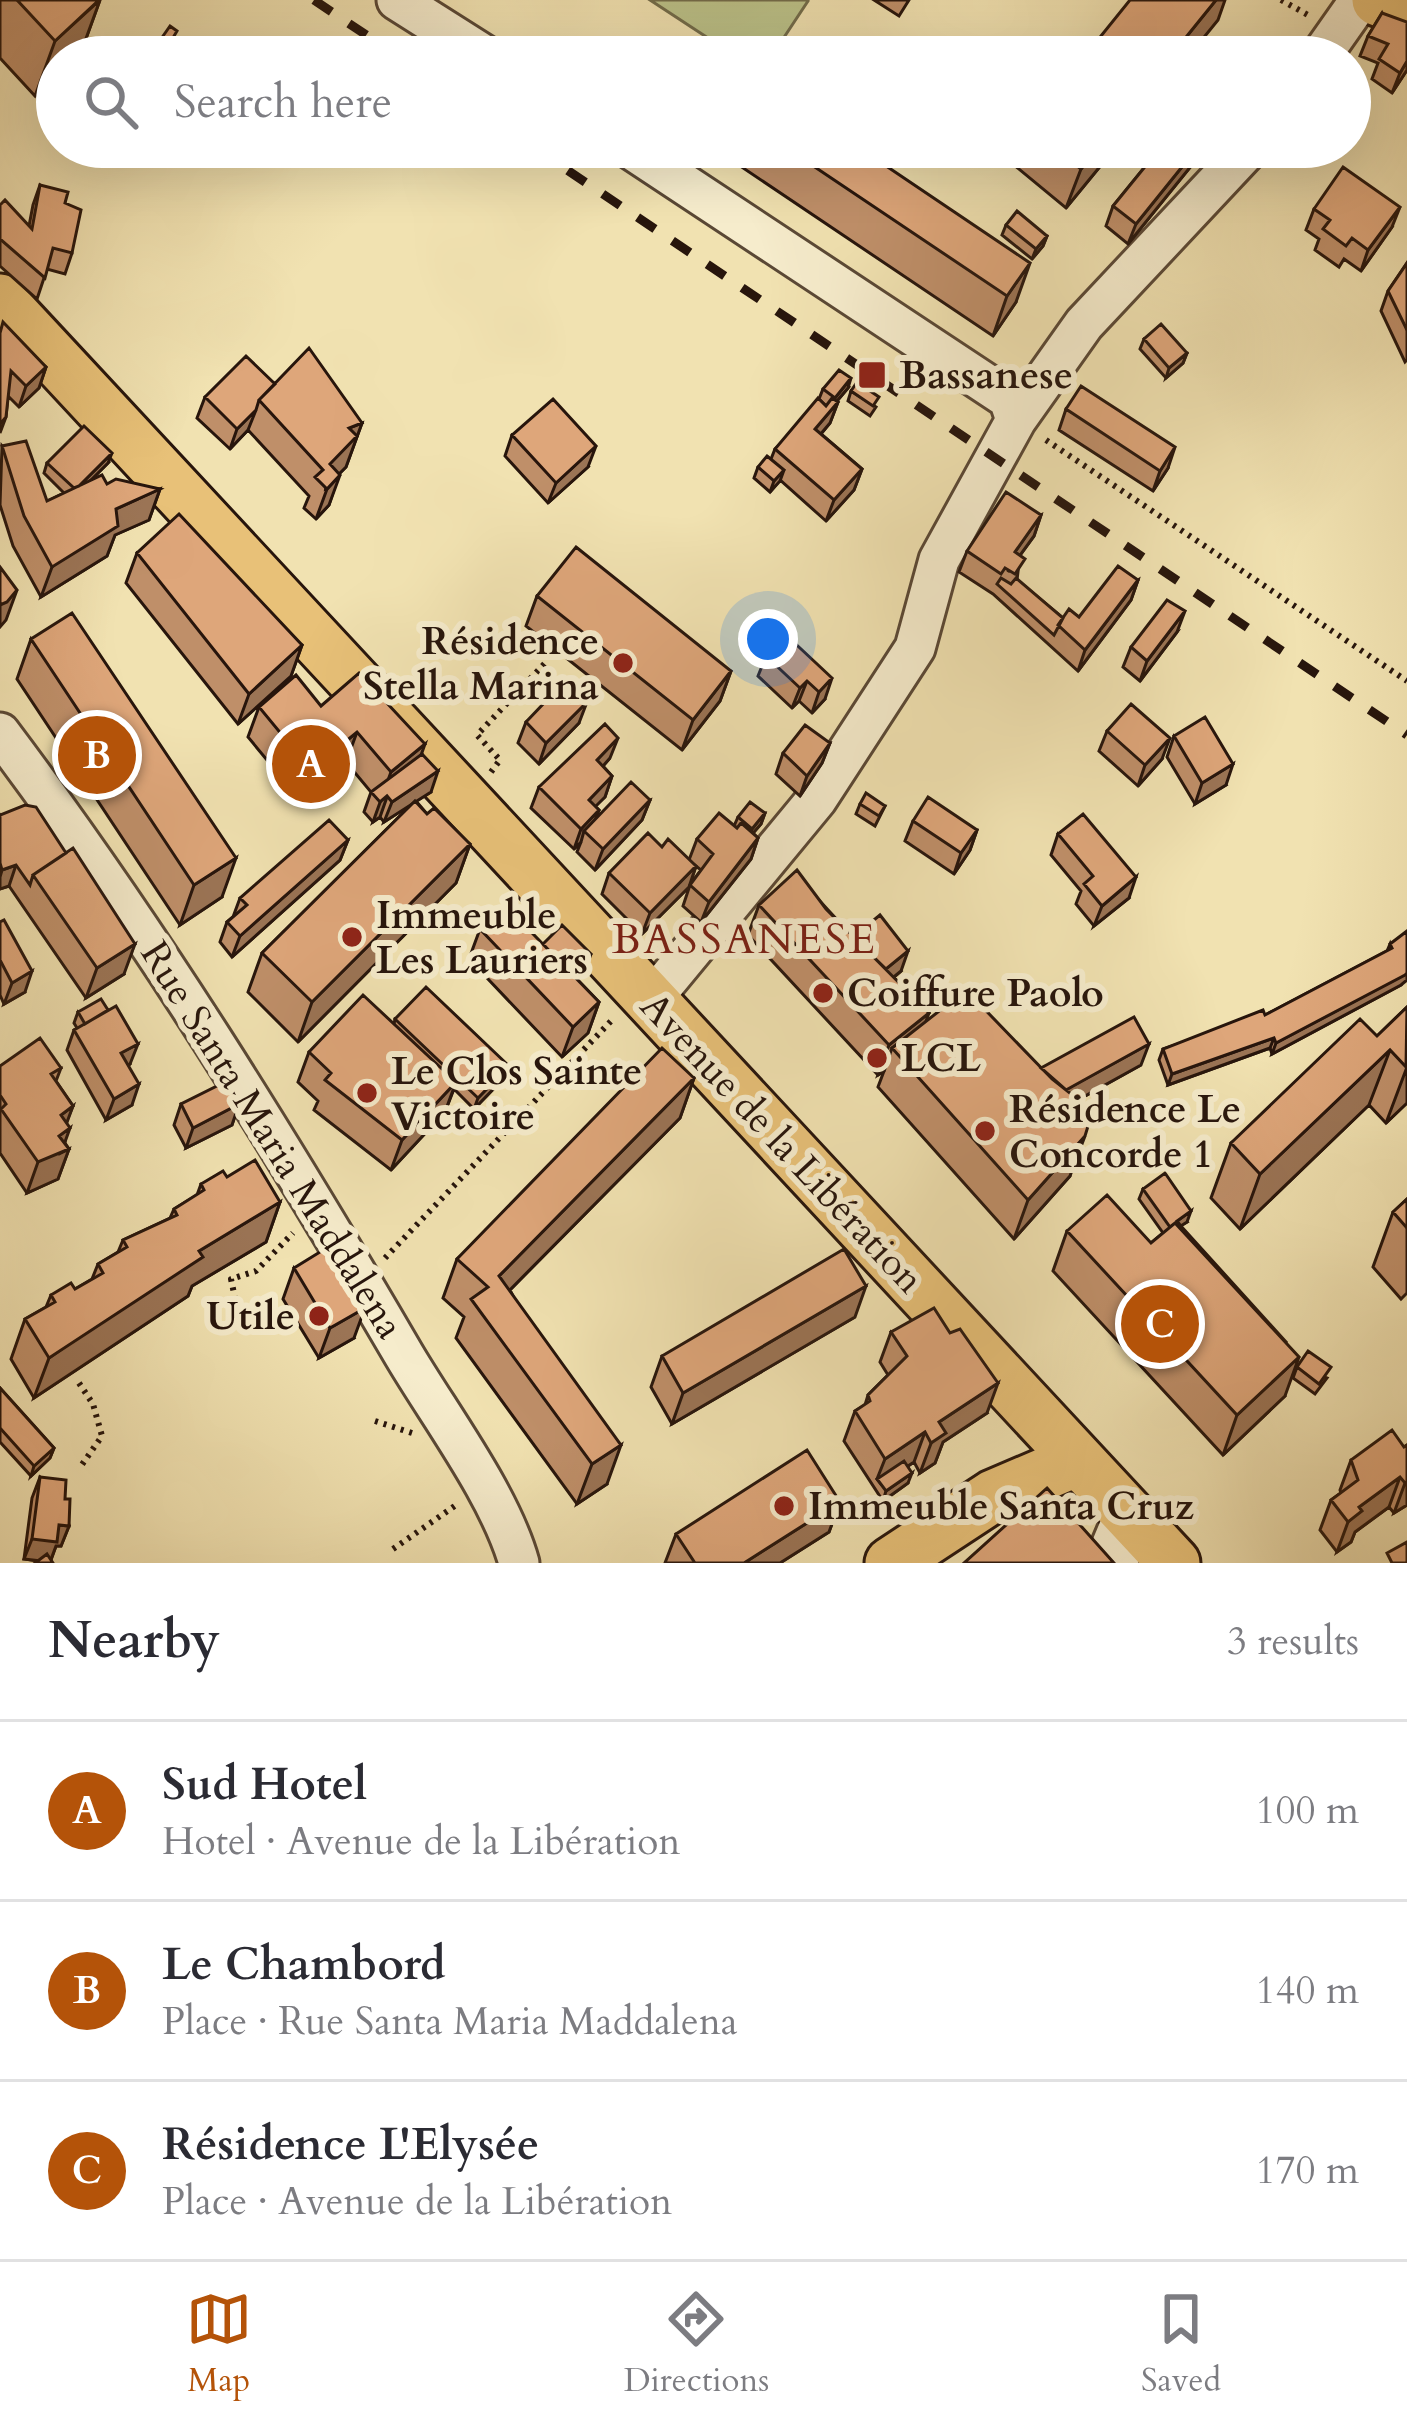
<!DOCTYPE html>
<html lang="en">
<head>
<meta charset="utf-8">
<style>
	body { margin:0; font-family:Cardo,serif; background:#f7f7f7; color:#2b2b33 }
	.you { position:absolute; left:768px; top:639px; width:42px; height:42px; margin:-30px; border:9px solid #fff; border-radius:50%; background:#1a73e8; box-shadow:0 0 0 18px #1a73e833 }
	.badge { display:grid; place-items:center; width:78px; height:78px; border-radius:50%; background:#b45309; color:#fff; font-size:39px; font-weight:700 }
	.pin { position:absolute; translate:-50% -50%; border:6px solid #fff; box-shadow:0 3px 12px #0006 }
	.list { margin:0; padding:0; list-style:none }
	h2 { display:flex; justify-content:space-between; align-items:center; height:156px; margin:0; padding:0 48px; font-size:51px }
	h2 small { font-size:39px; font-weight:400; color:#7c7c81 }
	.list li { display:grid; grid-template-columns:78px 1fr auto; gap:36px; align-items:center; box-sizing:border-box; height:180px; padding:0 48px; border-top:3px solid #e1e1e2 }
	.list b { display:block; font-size:45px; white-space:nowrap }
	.list p { margin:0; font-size:39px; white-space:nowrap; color:#7c7c81 }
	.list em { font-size:39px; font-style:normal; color:#7c7c81 }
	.icon { flex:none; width:66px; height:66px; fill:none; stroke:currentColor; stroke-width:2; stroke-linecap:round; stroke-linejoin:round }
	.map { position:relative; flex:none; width:1407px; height:1563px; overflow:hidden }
	.search { position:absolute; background:#fff; box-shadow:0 12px 48px #0002; left:36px; right:36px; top:36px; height:132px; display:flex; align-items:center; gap:30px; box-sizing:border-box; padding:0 42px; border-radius:66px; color:#7c7c81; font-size:45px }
	.sheet { height:696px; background:#fff }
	nav { display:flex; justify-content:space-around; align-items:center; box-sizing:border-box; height:168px; border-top:3px solid #e1e1e2; background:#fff; font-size:33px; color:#7c7c81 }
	nav a { display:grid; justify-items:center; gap:6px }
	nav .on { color:#b45309 }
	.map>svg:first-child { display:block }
	.green { fill:#bcc38a; stroke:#726c4b; stroke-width:3 }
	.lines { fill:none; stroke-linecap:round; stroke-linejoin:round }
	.minor-casing { stroke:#5a4835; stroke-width:45 }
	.major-casing { stroke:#27150c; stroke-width:57 }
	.path { stroke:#27150c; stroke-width:6; stroke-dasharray:3 6; stroke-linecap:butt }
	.minor { stroke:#f6eccc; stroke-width:39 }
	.major { stroke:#e8c178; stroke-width:51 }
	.rail { stroke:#27150c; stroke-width:9; stroke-dasharray:21 21; stroke-linecap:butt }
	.wall { fill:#bf8f69; stroke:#27150c; stroke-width:3 }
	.shaded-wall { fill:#9b7455; stroke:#27150c; stroke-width:3 }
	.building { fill:#dea67a; stroke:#27150c; stroke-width:3 }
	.poi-dot { fill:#8f2418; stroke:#f6eccc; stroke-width:4.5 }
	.labels { text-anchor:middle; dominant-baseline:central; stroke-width:12; stroke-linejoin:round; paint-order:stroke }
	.poi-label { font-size:39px; font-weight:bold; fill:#27150c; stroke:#f6eccc; text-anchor:start }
	.street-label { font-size:39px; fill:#27150c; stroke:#f6eccc }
	.neighbourhood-label { font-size:42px; letter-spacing:3px; fill:#7a1f14; stroke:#f6eccc }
</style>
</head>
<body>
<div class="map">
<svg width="1407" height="1563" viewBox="0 0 1407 1563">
	<rect width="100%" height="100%" fill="#f1e2b1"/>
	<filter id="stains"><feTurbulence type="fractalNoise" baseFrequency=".00167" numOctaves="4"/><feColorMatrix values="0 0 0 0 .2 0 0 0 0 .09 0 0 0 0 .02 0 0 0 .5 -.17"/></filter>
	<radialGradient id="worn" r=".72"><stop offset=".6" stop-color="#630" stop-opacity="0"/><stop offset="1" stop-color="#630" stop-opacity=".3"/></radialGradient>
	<path class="green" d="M650,0H807L808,1L771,57H737Z"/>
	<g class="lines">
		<defs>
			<path id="minor" d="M397,0L487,57
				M1320,57L1360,0
				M628,147L1009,399L1016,420
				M0,733C149,931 279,1141 404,1355C440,1416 500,1495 519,1563
				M651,1000L817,799L915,648L939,560L1016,420L1084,324L1250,147
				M1119,1563L1112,1544L1125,1513"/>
			<path id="major" d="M1378,0L1407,11
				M0,300L1174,1563
				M891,1563L993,1496L1075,1461"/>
		</defs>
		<use href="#minor" class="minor-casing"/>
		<use href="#major" class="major-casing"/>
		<path class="path" d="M1281,0L1308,15
			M1046,440L1407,681
			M491,772L500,760L477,735L547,661
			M385,1258L612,1020
			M237,1308L231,1279L256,1271L293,1233
			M79,1383L93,1404L102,1436L81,1466
			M375,1421L412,1433
			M393,1549L459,1503"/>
		<use href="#minor" class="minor"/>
		<use href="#major" class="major"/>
		<path class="rail" d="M314,0L399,57
			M533,147L1407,735"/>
	</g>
	<path class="wall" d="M0,0H100L80,55L77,57H57L35,96L0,58Z
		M874,0H909L899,16Z
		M1382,13L1407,70L1392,93L1372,79L1378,63L1360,56L1368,36Z
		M712,147H858L1016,302L993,336Z
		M1020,147H1116L1066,208L1014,165Z
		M1161,147H1201L1196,160L1128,244L1106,226L1113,206Z
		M40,185L65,203L72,253L65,274L47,269L37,299L0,266V205L29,226L33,205Z
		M1314,209L1392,227L1361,271L1344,259L1339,267L1315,250L1319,239L1306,230Z
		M1006,225L1047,236L1043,246L1032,259L1002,235Z
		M1407,263V360L1405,362L1381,311L1388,291Z
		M0,330L46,367L39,388L19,407L8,396L6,417L0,433Z
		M1144,339L1187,353L1183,363L1166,378L1140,349Z
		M275,384L362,423L346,467L339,474L329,505L316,519L304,508L309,496L248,430L230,449L197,418L205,397Z
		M848,388L837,401L838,402L830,423L821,434L862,469L854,490L826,521L780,480L770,492L754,478L758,467L771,459L775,449L826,406L819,399L823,389Z
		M851,391L876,407L870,416L848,401Z
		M1066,409L1168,468L1153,491L1059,430Z
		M512,435L588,467L548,503L505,456Z
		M2,446L47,501L64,493L44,473L47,463H108L92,479L107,484L160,489L149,520L115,535L107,556L41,597L13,546L0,505Z
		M1041,515L1034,536L1020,555L1017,580L1063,618L1079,617L1138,580L1131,600L1078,671L993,594L959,572L967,551Z
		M137,553L302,645L291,676L238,724L126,583Z
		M537,596L731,671L720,701L682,750L526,626Z
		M1177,632L1140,681L1123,667L1131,647Z
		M785,634L825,699L812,713L799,701L792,708L758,676L766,656Z
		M31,639L222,897L180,925L17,679Z
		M579,685L576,693L579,723L539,764L518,743L526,722Z
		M321,706L422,754L431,792L416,801L427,814L470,844L456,883L298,1042L248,992L262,953L413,803L384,822L380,817L373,822L364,812L371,792L346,762L300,800L248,737L259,707Z
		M1107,731L1162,759L1138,786L1099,751Z
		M1174,736L1226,785L1195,804L1167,757Z
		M830,743L822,763L800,796L776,774L783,753Z
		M610,758L603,766L612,776L605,797L595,806L599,810L595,820L650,800L642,820L595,870L577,852L581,842L574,849L531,808L539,787Z
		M860,804L885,806L875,826L856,814Z
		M765,813L761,824L753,833L758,838L751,859L701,922L683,906L690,885L701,870L696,866L689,887L642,934L602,894L609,873L662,847L689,860L697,839L734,826L738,817Z
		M0,815L124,974L86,998L9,886L0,889Z
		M913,821L977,830L970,850L954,874L905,841Z
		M1058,834L1129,898L1094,926L1076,904L1081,891L1051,855Z
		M348,840L340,860L232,957L220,942L227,922L233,917L240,898Z
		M818,899L853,937L901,971L894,977L926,1021L1041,1068L1141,1065L1078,1100L1070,1176L1014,1239L878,1087L884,1071L878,1075L748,935L759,905Z
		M0,922L25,992L4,1004L0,995Z
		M480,929L543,944L587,965L575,977L599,1002L588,1033L562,1057L469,959Z
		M1390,944L1401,985L1272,1054L1270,1048L1168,1085L1159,1060L1163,1049L1265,1015L1387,951Z
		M1407,1007V1103L1386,1123L1369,1105L1240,1229L1211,1198L1231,1143L1377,1036Z
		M78,1012L130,1064L128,1066L132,1105L106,1120L67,1050L74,1030L77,1028L74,1023Z
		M395,1019L506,1076L474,1109L454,1089L445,1112L391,1170L314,1110L318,1101L298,1082L309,1052L394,1024Z
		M0,1066L61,1068L56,1081L73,1106L66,1123L65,1143L69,1149L58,1179L27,1193L0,1153Z
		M694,1078L680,1118L510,1290L607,1484L577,1504L456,1338L464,1317L443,1298L457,1259Z
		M181,1104H239L232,1125L186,1148L174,1125Z
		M227,1177L280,1202L266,1242L192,1286L188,1296L34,1398L11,1359L25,1319L46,1307L51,1295L75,1289L92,1279L98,1264L118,1252L123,1240L170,1218L174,1209L197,1195L201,1184Z
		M1143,1189L1187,1222L1180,1226L1285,1396L1223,1455L1053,1271L1067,1231L1151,1243L1163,1233L1139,1199Z
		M1407,1199V1293L1401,1299L1373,1267L1393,1212Z
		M294,1268L354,1338L319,1358L283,1299Z
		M855,1317L672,1424L651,1387L662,1356Z
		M891,1332L987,1413L943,1442L935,1463L920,1473L914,1462L908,1466V1483L883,1501L844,1441L855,1411L865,1405L868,1395L888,1375L880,1362Z
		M1297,1367L1327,1378L1315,1394L1293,1378Z
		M0,1388L54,1448L50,1458L31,1476L0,1442Z
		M1407,1445V1505L1394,1513L1389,1507L1355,1532L1351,1542L1337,1552L1320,1530L1331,1500L1341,1493L1340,1490L1351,1460L1404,1447Z
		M40,1477L65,1499L69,1526L61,1546H56L51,1560L38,1561L24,1559L32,1498Z
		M840,1502L829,1532L780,1563H665L676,1534Z"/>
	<path class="shaded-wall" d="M100,0L80,55L77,57H57V76L35,96L55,41Z
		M1216,0H1225L1218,20L1188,57H1170Z
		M1407,61V70L1392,93L1400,73Z
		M1098,147H1116L1066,208L1081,169Z
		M1198,147H1201L1196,160L1128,244L1136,224Z
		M1400,207L1392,227L1361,271L1368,250Z
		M1047,236L1043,246L1032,259L1036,249Z
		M1030,263L1016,302L993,336L1007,296Z
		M1187,353L1183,363L1166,378L1169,368Z
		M46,367L39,388L19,407L26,386Z
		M851,378L848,388L831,408L835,398Z
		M838,402L830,423L808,449L815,429Z
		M256,410L248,430L230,449L237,429Z
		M362,423L346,467L326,487L330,464L349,428Z
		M596,446L588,467L548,503L556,483Z
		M1175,447L1168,468L1153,491L1160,471Z
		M112,453L108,463L71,500L75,490Z
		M862,469L854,490L826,521L834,500Z
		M784,470L780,481L770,492L774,481Z
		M340,475L329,505L316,519L327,489Z
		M160,489L149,520L115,535L107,556L41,597L52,567L116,509Z
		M1041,515L1034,536L1008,572L1015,552Z
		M1138,580L1131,600L1078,671L1085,650Z
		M17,590L6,620L0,627V605Z
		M1185,611L1177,632L1140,681L1147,661Z
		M302,645L291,676L238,724L249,694Z
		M731,671L720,701L682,750L693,720Z
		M832,678L825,699L812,713L819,692Z
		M807,681L799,701L792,708L800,688Z
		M587,702L579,723L539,764L546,743Z
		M357,732L346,762L300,800L311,770Z
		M618,738L610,758L590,781L597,760Z
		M1170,738L1162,759L1138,786L1145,765Z
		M830,743L822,763L800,796L807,776Z
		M425,744L414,775L387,797L380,817L373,822L391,772Z
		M1233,764L1226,785L1195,804L1202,783Z
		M438,771L431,792L384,822L392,802Z
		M612,776L605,797L581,821L589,800Z
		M650,800L642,820L595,870L603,849Z
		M599,810L591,830L584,831L581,842L574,849L581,829Z
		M765,813L761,824L748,839L752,829Z
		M977,830L970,850L954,874L961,853Z
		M758,838L751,859L701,922L709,902Z
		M348,840L340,860L232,957L240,936Z
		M470,844L456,883L298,1042L312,1002Z
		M236,858L222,897L180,925L194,885Z
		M16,865L9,886L0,889V877L2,870Z
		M696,866L689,887L642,934L650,913Z
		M1136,877L1129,898L1094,926L1102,906Z
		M135,944L124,974L86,998L97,968Z
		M908,951L901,971L871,996L878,975Z
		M591,954L587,965L554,998L558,987Z
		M32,971L25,992L4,1004L12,983Z
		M1407,973V980L1401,985L1272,1054L1276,1043Z
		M599,1002L588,1033L562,1057L573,1027Z
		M929,1013L918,1043L892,1048L884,1071L878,1075L889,1045Z
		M1274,1038L1270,1048L1168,1085L1172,1074Z
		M138,1044L130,1064L114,1074L121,1053Z
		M1149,1044L1141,1065L1047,1117L1054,1096Z
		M1390,1050L1369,1105L1240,1229L1260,1174Z
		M509,1066L506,1076L474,1109L478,1098Z
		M1407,1067V1103L1386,1123Z
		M694,1078L680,1118L485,1315L499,1276Z
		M456,1082L445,1112L391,1170L402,1140Z
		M139,1084L132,1105L106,1120L114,1099Z
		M239,1104L232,1125L186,1148L193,1128Z
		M73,1106L63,1133L70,1128L61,1153L69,1149L58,1179L27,1193L38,1162L61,1115Z
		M1085,1136L1070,1176L1014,1239L1028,1200Z
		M280,1202L266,1242L192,1286L188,1296L34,1398L49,1358L199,1251Z
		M1191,1211L1187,1222L1173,1231L1177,1221Z
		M866,1286L855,1317L672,1424L683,1393Z
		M365,1308L354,1338L319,1358L330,1328Z
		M1299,1357L1285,1396L1223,1455L1237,1415Z
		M998,1383L987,1413L943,1442L935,1463L920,1473L939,1422Z
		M925,1432L914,1462L881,1484L877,1479L885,1459Z
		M621,1445L607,1484L577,1504L592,1464Z
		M54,1448L50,1458L31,1476L34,1466Z
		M912,1473L908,1483L883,1501L886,1491Z
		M1400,1477L1389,1507L1355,1532L1351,1542L1337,1552L1348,1522L1359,1507Z
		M1407,1482V1505L1394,1513L1405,1483Z
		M840,1502L829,1532L780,1563H744Z
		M59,1525L69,1526L61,1546H56L50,1562L24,1559L32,1539Z"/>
	<path class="building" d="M17,0H99L55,41Z
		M1130,0H1216L1170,57H1084Z
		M1382,13L1407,22V61L1400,73L1379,59L1388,44L1368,36Z
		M170,26L177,31L163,55L154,49Z
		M785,147H858L1030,263L1007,296Z
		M1054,147H1098L1081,169Z
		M1161,147H1198L1136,224L1113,206Z
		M1343,167L1400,207L1368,250L1352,238L1346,246L1323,229L1330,220L1314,209Z
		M40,185L68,192L65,203L81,210L72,253L53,248L45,278L0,239V205L5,200L32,229Z
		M1017,211L1047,236L1036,249L1006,225Z
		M1407,263V330L1388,291Z
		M3,322L46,367L26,386L11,371L6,417L0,424V333Z
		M1161,324L1187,353L1169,368L1144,339Z
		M309,348L362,423L349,428L357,436L330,464L340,475L327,489L315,477L323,470L259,400Z
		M246,356L275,384L259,400L256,410L237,429L205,397Z
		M839,370L851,378L835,398L823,389Z
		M857,382L879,397L873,406L851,391Z
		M1081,386L1175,447L1160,471L1066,409Z
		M818,398L826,406L832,398L838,402L815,429L862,469L834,500L775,449Z
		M553,399L596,446L556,483L512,435Z
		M84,426L112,453L79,486L74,488L47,463Z
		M26,441L47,501L102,475L107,484L116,479L160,489L116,509L118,526L52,567L24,516L2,446Z
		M767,456L784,470L774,481L758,467Z
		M1006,492L1041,515L1015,552L1025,559L1015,574L1005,568L1001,574L967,551Z
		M179,514L302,645L249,694L137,553Z
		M576,547L731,671L693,720L537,596Z
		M1118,566L1138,580L1085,650L1058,625L1069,609L1079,617Z
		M0,567L17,590L7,602L0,605Z
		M1001,578L1011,584L1016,578L1063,618L1054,635L997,584Z
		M1167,600L1185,611L1147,661L1131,647Z
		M72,613L236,858L194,885L31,639Z
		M785,634L832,678L819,692L807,681L800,688L766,656Z
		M359,673L425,744L391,772L357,732L311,770L259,707L296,675L321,706Z
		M568,678L579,685L573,691L587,702L546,743L526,722Z
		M1131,704L1170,738L1145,765L1107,731Z
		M1205,717L1233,764L1202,783L1174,736Z
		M605,724L618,738L597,760L612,776L589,800L599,810L581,829L539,787Z
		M805,725L830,743L807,776L783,753Z
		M422,754L438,771L392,802L387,796L380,802L371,792Z
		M631,782L650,800L603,849L584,831Z
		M866,793L885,806L879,816L860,804Z
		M928,797L977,830L961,853L913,821Z
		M415,801L427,814L434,808L470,844L312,1002L262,953Z
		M750,802L765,813L752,829L738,817Z
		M25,805L36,807L66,853L33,875L30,885L16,865L2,870L0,863V815Z
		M719,813L737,828L741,823L758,838L709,902L690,885L713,854L697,839Z
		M1083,814L1136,877L1102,906L1084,884L1093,876L1058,834Z
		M329,820L348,840L240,936L227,922L247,905L240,898Z
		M648,833L662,847L668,839L696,866L650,913L609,873Z
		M73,848L135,944L97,968L33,875Z
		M797,870L826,909L929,1013L889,1045L759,905Z
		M505,905L599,1002L573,1027L480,929Z
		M880,915L908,951L886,969L853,937Z
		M4,920L32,971L12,983L0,960V922Z
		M562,925L591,954L571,974L543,944Z
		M1407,931V973L1405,975L1276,1043L1274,1038L1172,1074L1163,1049L1263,1010L1265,1015L1392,948L1390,944Z
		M426,987L509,1066L478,1098L395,1019Z
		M966,990L1052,1079L1085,1105L1089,1123L1085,1136L1028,1200L892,1048Z
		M363,995L456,1082L402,1140L325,1080L331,1073L309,1052Z
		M101,999L108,1010L85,1024L78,1012Z
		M116,1006L138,1044L121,1053L139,1084L114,1099L74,1030Z
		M1407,1007L1406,1067L1390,1050L1260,1174L1231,1143L1360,1019L1377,1036Z
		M1134,1017L1149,1044L1066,1090L1041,1068Z
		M40,1038L61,1068L51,1074L73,1106L61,1115L70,1128L59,1136L69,1149L38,1162L1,1109L6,1104L0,1095V1066Z
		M662,1048L694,1078L499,1276L621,1445L592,1464L471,1299L488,1287L457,1259Z
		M227,1081L239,1104L193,1128L181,1104Z
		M255,1160L280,1202L199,1251L203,1257L49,1358L25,1319L55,1302L51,1295L71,1283L75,1289L103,1273L98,1264L127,1247L123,1240L177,1215L174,1209L204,1190L201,1184L223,1171L227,1177Z
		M1165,1173L1191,1211L1177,1221L1180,1225L1287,1343L1175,1223L1170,1227L1143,1189Z
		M1107,1195L1151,1243L1175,1223L1299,1357L1237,1415L1067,1231Z
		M1407,1199V1228L1393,1212Z
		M328,1247L365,1308L330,1328L294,1268Z
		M844,1249L866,1286L683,1393L662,1356Z
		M934,1308L950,1333L960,1329L998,1383L939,1422L946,1433L931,1443L925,1432L885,1459L855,1411L870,1401L868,1395L907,1356L891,1332Z
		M1308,1351L1331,1367L1319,1384L1297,1367Z
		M0,1388L54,1448L34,1466L0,1428Z
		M1392,1430L1404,1447L1407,1445V1482L1405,1483L1400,1477L1359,1507L1362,1511L1348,1522L1331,1500L1358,1480L1351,1460Z
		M807,1450L840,1502L744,1563H695L676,1534Z
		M904,1461L912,1473L886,1491L877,1479Z
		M40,1477L66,1480L65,1499H70L69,1526L59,1525L57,1542L32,1539Z
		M1047,1488L1114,1563H964Z
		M1407,1542V1563H1392L1387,1553Z
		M47,1554L53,1563H35Z"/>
	<g class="poi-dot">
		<rect x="857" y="360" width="30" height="30" rx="6"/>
		<circle cx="623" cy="663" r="12"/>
		<circle cx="352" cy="937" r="12"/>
		<circle cx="823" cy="993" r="12"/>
		<circle cx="877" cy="1058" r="12"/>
		<circle cx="367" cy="1093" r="12"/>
		<circle cx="985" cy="1131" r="12"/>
		<circle cx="319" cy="1316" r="12"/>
		<circle cx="784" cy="1506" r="12"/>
	</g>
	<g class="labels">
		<g class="poi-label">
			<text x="899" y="375">Bassanese</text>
			<text x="599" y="641" text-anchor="end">Résidence<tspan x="599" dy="45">Stella Marina</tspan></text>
			<text x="376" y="915">Immeuble<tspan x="376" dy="45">Les Lauriers</tspan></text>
			<text x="847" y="993">Coiffure Paolo</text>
			<text x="901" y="1058">LCL</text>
			<text x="391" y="1071">Le Clos Sainte<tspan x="391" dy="45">Victoire</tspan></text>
			<text x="1009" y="1109">Résidence Le<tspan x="1009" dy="45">Concorde 1</tspan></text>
			<text x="295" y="1316" text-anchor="end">Utile</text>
			<text x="808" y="1506">Immeuble Santa Cruz</text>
		</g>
		<g class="street-label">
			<text transform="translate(272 1140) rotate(58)">Rue Santa Maria Maddalena</text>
			<text transform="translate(782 1143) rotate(47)">Avenue de la Libération</text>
		</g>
		<g class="neighbourhood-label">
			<text x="745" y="939">BASSANESE</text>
		</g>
	</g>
	<rect width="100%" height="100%" filter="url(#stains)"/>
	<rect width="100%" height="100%" fill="url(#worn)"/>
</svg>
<div class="you"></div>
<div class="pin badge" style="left:311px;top:764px">A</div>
<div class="pin badge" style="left:97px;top:755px">B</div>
<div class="pin badge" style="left:1160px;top:1324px">C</div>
<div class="search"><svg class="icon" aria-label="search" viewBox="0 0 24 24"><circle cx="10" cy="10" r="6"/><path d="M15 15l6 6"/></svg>Search here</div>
</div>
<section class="sheet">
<h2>Nearby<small>3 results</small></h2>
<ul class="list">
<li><span class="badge">A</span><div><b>Sud Hotel</b><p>Hotel · Avenue de la Libération</p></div><em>100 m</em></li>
<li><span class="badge">B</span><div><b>Le Chambord</b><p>Place · Rue Santa Maria Maddalena</p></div><em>140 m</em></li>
<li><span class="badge">C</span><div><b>Résidence L'Elysée</b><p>Place · Avenue de la Libération</p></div><em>170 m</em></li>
</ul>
</section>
<nav>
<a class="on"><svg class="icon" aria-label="map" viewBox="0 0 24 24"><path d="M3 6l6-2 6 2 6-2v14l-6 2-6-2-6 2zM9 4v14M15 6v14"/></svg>Map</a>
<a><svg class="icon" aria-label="directions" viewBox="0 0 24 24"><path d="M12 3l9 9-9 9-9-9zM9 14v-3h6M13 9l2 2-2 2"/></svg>Directions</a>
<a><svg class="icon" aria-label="saved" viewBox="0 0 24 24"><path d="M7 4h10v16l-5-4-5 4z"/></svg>Saved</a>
</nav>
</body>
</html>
